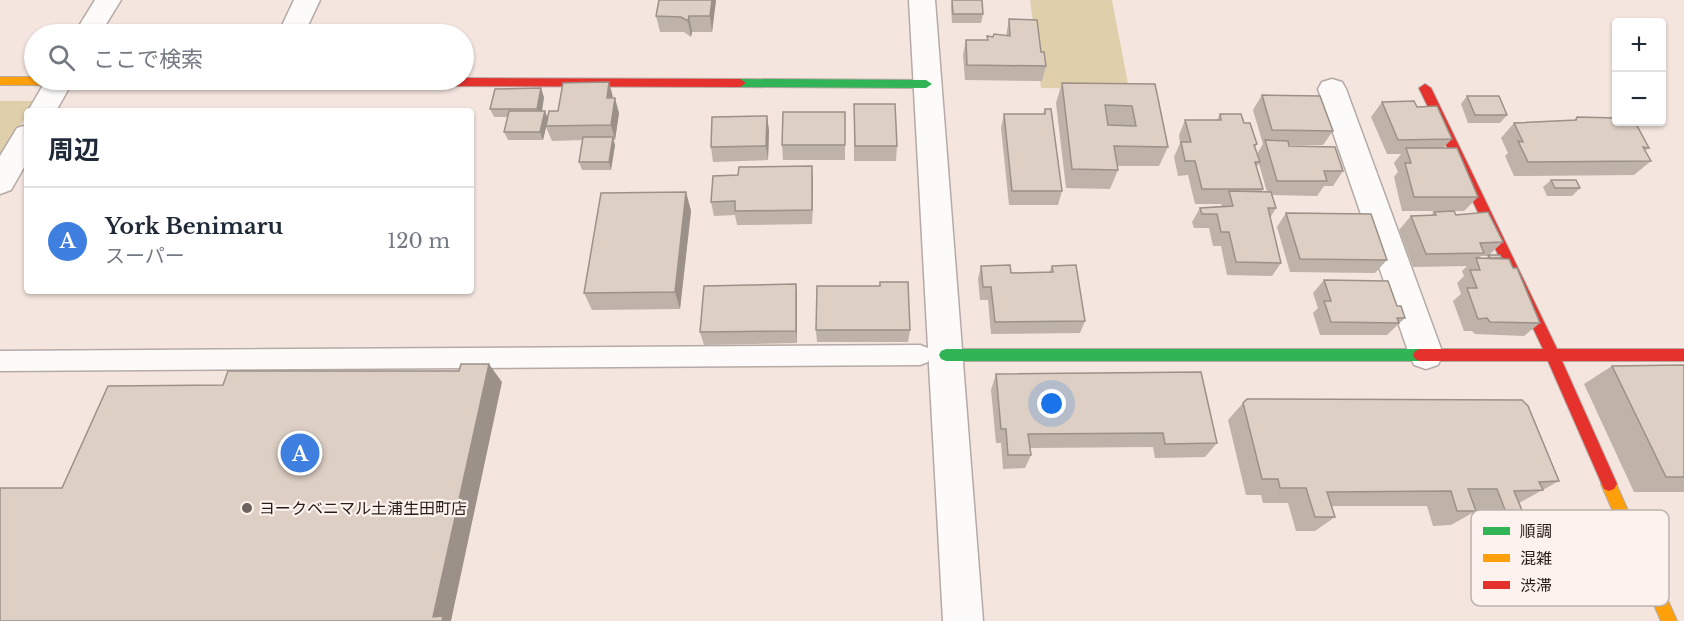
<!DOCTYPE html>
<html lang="ja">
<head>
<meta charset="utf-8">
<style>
	body { margin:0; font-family:"Libre Baskerville","Noto Sans JP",serif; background:#f6f6f7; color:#1f2937 }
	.controls { position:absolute; right:18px; top:18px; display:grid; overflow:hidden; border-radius:6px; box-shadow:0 2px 4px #0004 }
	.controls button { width:54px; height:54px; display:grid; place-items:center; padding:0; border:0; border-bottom:2px solid #e0e1e3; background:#fff; color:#1f2937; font:30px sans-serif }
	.you { position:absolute; left:1052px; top:404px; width:21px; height:21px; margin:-15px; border:4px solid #fff; border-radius:50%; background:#1a73e8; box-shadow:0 0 0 9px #1a73e833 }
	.badge { display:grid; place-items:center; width:39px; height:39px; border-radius:50%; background:#ea580c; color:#fff; font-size:20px; font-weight:700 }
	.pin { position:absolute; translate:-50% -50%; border:3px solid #fff; box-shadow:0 2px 6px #0006 }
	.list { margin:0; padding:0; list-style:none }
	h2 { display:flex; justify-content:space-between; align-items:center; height:78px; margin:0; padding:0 24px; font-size:26px }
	h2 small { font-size:20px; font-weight:400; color:#747a83 }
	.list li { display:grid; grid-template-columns:39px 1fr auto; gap:18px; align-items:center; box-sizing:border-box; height:108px; padding:0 24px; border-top:2px solid #e0e1e3 }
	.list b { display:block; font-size:22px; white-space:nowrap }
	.list p { margin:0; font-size:20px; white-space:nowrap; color:#747a83 }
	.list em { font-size:20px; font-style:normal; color:#747a83 }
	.icon { flex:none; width:33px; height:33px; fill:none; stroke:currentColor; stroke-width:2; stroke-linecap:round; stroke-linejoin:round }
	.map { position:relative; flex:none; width:1684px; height:621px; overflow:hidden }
	.search { position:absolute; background:#fff; box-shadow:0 2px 4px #0004; left:24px; top:24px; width:450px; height:66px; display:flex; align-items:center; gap:15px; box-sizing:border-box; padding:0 21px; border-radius:33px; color:#747a83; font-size:22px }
	.panel { position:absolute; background:#fff; box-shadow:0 2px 4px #0004; left:24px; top:108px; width:450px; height:186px; border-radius:6px }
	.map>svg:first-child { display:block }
	.green { fill:#dfcfab }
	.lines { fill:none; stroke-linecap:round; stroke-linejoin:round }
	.lane-casing { stroke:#b6aaa6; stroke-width:3 }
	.street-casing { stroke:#b6aaa6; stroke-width:3 }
	.fast-casing { stroke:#b6aaa6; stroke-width:2 }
	.slow-casing { stroke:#b6aaa6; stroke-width:2 }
	.jam-casing { stroke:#b6aaa6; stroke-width:2 }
	.lane { fill:#fdfbfa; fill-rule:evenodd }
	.street { fill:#fdfbfa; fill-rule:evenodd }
	.fast { fill:#30b455; fill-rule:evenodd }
	.slow { fill:#ff9f0a; fill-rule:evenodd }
	.jam { fill:#e5322d; fill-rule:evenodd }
	.wall { fill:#beb2a9; fill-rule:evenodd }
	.shaded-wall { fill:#9b9189 }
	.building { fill:#ddcfc4; stroke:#9b9189; stroke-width:1.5; fill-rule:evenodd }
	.poi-dot { fill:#6e625e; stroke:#fef2ee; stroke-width:2 }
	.labels { text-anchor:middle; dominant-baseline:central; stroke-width:4.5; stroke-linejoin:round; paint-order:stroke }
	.poi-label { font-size:16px; fill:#261c18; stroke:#fef2ee; text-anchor:start }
	.key { fill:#fef2ee; stroke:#bdb2ae; stroke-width:1.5 }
	.key-label { font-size:16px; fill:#261c18 }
</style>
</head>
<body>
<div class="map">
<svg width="1684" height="621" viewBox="0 0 1684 621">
	<rect width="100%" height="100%" fill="#f4e5df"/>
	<path class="green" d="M1030,0H1112L1129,89L1041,88Z
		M0,101H35L0,160Z"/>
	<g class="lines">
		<defs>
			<path id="lane" d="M920,345L928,348L931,355L928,362L920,365L0,371V351Z"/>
			<path id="street" d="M95,0H121L100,34H74Z
				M294,0H320L304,34H278Z
				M909,0H935L983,621H943Z
				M1332,79L1342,82L1346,89L1443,354L1438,365L1426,369L1414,365L1409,354L1318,89L1322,82Z
				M46,80L73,81L56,111H28Z
				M27,125V162L11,190L0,194V156L17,128Z"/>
			<path id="fast" d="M740,79L926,80L932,84L926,88L740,87L734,83Z
				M946,349H1420L1425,351L1427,355L1425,359L1420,361H946L941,359L939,355L941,351Z"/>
			<path id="slow" d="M0,77H34V80H382L384,82L378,86L0,85Z
				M1609,477L1614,479L1677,621H1661L1601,484L1604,479Z"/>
			<path id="jam" d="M464,78L740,79L746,83L740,87L378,86L372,82L374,80Z
				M1425,84L1431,88L1557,349H1684V361H1562L1617,484L1614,489L1609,491L1604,489L1548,361H1420L1415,359L1413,355L1415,351L1420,349H1543L1419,88Z"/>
		</defs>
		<use href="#lane" class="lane-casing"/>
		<use href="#street" class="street-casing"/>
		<use href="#fast" class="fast-casing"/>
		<use href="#slow" class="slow-casing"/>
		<use href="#jam" class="jam-casing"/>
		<use href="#lane" class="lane"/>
		<use href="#street" class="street"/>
		<use href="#fast" class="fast"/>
		<use href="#slow" class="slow"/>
		<use href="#jam" class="jam"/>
	</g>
	<path class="wall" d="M659,0H716L712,32H692L691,37L684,32H660L656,16Z
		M952,0L983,14L981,23H952L951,8Z
		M1009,19L1041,52L1046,66L1042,81L965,80L963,55L966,40H987V36H1006Z
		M1062,83L1155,84L1168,147L1159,166H1117L1118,170L1110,189L1066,188L1056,103Z
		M1262,95L1333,131L1323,145H1289V146L1343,171L1333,186H1324L1317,196L1272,195L1276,208L1270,218L1281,263L1272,276L1227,275L1221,246H1213L1209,228H1194L1192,222L1200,208L1221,206L1222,204H1195L1188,175L1178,176L1174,157L1180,143L1179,135L1185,120H1217L1220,114L1244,123L1257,144L1255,147L1257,154L1263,144L1253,110ZM1259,164L1267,192H1261L1263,189L1256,167Z
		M1467,96L1507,115L1500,123H1468L1461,104Z
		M544,97L542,111L548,117L558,111L613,98L619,113L615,140H613L615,145L611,170H582L579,162L583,140L552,141L546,127L543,140H508L504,132L508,117H494L490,109Z
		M1382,102L1417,107L1452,139L1443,148L1478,197L1464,211H1402L1394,177L1398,172L1394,163L1401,154H1387L1371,117Z
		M854,104L897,146L896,161H854Z
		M1045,109L1062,191L1058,205H1009L1001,128L1004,114H1043Z
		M845,112V160H783L782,145Z
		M767,116L769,131L768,160L713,162L711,147Z
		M1577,117L1649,148L1645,151L1651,161L1634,175L1514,176L1505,156L1508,153L1501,138L1514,123L1574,120Z
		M813,180L812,224L737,225L735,215L714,216L711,202Z
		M1551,180L1580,188L1572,196H1547L1543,187Z
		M686,192L691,211L680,309L592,310L584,293Z
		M1434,212L1456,215L1503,242L1489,255L1502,258L1513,268L1540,323L1524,336L1475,334L1472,331H1464L1453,301L1461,294L1457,283L1464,276L1462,271L1467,266L1413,267L1399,230L1411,216L1431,215ZM1481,256H1488L1486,258H1479Z
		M1286,213L1387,260L1375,273L1290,272L1277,227Z
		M981,266L1011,273L1049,272L1052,266L1085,321L1080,333L991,334L988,300H980L978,279Z
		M1324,280L1397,306L1405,318L1387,335H1320L1313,313L1318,308L1313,293Z
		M796,284L797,297V343L704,345L700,332Z
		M880,286L910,330L908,342H817L816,330Z
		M1684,365V492H1634L1584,384L1612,366Z
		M996,374L1217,443L1205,457L1155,458L1153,447L1030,448L1031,455L1025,468L1003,469L1001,443H996L991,390Z
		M1243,403L1559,481L1519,503L1524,515L1497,529H1480L1474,512L1451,525L1433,526L1427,506H1331L1335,517L1315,531H1296L1288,503H1263L1261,495H1246L1228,420Z"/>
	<path class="shaded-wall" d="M712,0H716L712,32L710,16Z
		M689,16L692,32L691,37L688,21Z
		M609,82L613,97L607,98Z
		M541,88L544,97L541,117L537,109Z
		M615,98L619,113L615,140L611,125Z
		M545,111L548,119L543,140L540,132Z
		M767,116L769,131L768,160L766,146Z
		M613,137L615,145L611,170L609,162Z
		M812,166L813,180L812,224Z
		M686,192L691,211L680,309L675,292Z
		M796,284L797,297V343L796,331Z
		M489,364L502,382L451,621H438L433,617Z"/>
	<path class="building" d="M659,0H712L710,16H689L688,21L681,17L656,16Z
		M952,0H982L983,14H953Z
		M1009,19L1037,20L1041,52H1044L1046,66L967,65L966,40H988L987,36L993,37L994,34L1010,36Z
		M609,82L607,98H615L611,125L546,126L549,111H558L563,83Z
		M1062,83L1155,84L1168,147L1114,146L1118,170L1072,169ZM1105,105L1132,106L1136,126L1108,125Z
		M541,88L537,109H490L495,89Z
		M1262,95L1320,96L1333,131L1272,130Z
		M1467,96H1499L1507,115H1475Z
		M1414,101L1417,107L1437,106L1452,139L1398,140L1382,102Z
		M854,104H895L897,146H855Z
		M1045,109H1051L1062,191H1012L1004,114H1045Z
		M509,111H545L540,132H504Z
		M783,112H845V145H782Z
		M1220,114H1241L1244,123H1250L1257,144L1254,145L1260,162H1255L1263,189H1202L1195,161H1185L1181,142H1191L1185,120H1221Z
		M767,116L766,146L711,147L712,117Z
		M1577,117L1617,118V122H1635L1649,148L1643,147L1651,161L1528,162L1518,141L1523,142L1514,123L1576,120Z
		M583,137H613L609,162H579Z
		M1265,140L1288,141L1289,146L1335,147L1343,171H1324L1327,181H1277Z
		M1406,148H1457L1478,197H1414L1405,163H1411Z
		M812,166V210L735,211V201L711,202L713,176L738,175L739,167Z
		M1551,180H1576L1580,188H1555Z
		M1229,191L1271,192L1276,208H1268L1281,263L1236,262L1229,232H1221L1217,214H1202L1200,208L1233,206Z
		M686,192L675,292L584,293L601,193Z
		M1454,211L1456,215L1488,212L1503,242L1480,243L1484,253L1426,254L1411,216L1436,215L1434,212Z
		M1286,213L1371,214L1387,260L1300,259Z
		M1488,255H1500L1502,258H1490Z
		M1476,258L1509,259L1513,268H1517L1540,323L1490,322L1487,318L1478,319L1467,288H1477L1470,270H1480Z
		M1010,265L1011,273L1053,272L1052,266L1076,265L1085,321L995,322L991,287H983L981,266Z
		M1324,280L1388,281L1397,306H1401L1405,318H1397L1399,323L1331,322L1324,301H1331Z
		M880,282H908L910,330H816L817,286H880Z
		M796,284V331L700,332L704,286Z
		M461,364H489L433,617L443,616L442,621H0V488H62L108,386L223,385L228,371H459Z
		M1684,365V477H1666L1612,366Z
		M1201,372L1217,443L1165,444L1163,433L1028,434L1031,455H1008L1006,429H1001L996,374Z
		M1247,399L1522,400L1528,406L1559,481L1539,482L1543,490L1514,491L1524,515H1507L1497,489H1468L1476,511H1457L1451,491L1327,492L1335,517H1315L1306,488H1280L1278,479H1262L1243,403Z"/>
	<circle class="poi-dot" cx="247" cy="508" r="6"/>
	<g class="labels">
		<g class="poi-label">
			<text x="259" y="508">ヨークベニマル土浦生田町店</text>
		</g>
	</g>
	<rect x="1471" y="510" width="198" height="96" rx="9" class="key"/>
	<rect x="1483" y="527" width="27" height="8" fill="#30b455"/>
	<rect x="1483" y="554" width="27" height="8" fill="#ff9f0a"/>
	<rect x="1483" y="581" width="27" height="8" fill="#e5322d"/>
	<g class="key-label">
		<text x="1520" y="537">順調</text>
		<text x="1520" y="564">混雑</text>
		<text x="1520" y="591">渋滞</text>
	</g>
</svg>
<div class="controls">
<button>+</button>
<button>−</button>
</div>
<div class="you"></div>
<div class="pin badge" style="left:300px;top:453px;background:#3f7fe0">A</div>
<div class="search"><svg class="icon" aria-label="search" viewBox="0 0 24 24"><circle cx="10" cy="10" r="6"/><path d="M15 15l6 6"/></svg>ここで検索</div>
<section class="panel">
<h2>周辺<small></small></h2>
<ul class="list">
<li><span class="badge" style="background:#3f7fe0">A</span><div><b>York Benimaru</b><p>スーパー</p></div><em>120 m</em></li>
</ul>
</section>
</div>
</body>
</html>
